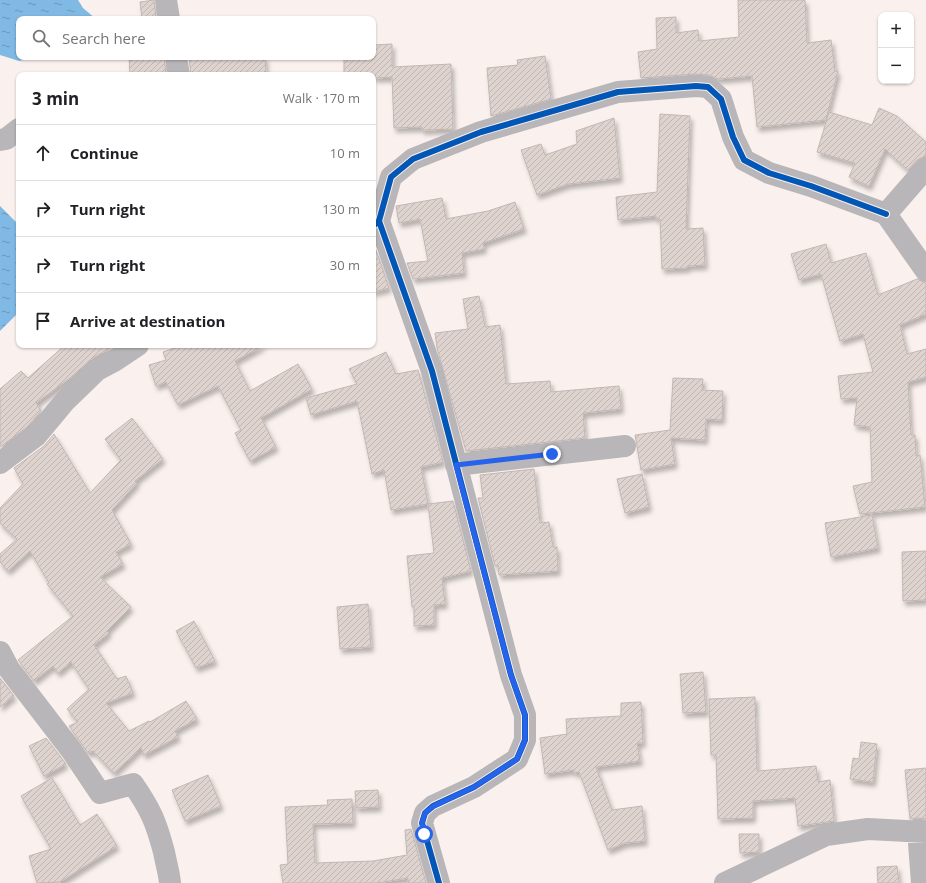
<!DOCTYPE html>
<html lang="en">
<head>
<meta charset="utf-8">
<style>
	body { margin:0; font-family:"Open Sans",sans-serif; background:#f2f2f2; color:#202124 }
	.controls { position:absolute; right:12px; top:12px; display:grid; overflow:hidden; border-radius:8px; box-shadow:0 1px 3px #0004 }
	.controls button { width:36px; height:36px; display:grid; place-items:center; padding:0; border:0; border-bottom:1px solid #e0e0e0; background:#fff; color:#202124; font:20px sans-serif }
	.stop { position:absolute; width:12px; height:12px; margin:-9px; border:3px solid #2563eb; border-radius:50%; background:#fff }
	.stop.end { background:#2563eb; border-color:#fff; box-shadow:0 1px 4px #0008 }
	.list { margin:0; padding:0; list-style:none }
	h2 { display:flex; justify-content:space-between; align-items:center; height:52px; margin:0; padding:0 16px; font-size:17px }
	h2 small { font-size:13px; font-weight:400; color:#757577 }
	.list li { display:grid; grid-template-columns:26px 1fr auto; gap:12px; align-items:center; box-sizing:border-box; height:56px; padding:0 16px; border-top:1px solid #e0e0e0 }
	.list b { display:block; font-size:15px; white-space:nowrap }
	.list em { font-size:13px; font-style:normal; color:#757577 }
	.icon { flex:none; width:22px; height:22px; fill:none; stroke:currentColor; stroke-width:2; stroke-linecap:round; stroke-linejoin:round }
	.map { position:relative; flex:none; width:926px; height:883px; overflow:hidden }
	.search { position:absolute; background:#fff; box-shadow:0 1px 3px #0004; left:16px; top:16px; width:360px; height:44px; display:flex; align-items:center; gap:10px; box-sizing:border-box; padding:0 14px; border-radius:8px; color:#757577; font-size:15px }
	.panel { position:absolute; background:#fff; box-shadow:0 1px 3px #0004; left:16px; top:72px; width:360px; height:276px; border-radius:8px }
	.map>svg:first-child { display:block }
	.water { fill:url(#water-ripples) }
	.building { fill:url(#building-hatch); stroke:#c2b7b4; filter:url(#shadow) }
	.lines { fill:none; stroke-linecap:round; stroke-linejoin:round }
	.minor { stroke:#b9b6b9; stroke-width:22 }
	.cycleway-casing { stroke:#feefea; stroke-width:8 }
	.cycleway { stroke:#0057b8; stroke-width:6 }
	.route { stroke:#2563eb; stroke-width:5 }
</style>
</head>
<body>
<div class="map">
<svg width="926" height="883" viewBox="0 0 926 883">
	<defs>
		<pattern id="water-ripples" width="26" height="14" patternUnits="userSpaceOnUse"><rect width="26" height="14" fill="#80b9e4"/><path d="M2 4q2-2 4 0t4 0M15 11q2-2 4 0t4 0" fill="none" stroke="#6996b8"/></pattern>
		<pattern id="building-hatch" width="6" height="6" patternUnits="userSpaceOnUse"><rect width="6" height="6" fill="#ded3cf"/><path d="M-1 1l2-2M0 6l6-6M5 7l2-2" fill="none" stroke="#bfb5b1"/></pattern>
		<filter id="shadow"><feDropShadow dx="2.5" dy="4.5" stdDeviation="2" flood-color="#0004"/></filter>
	</defs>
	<rect width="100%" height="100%" fill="#faf1ee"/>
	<path class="water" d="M0,0H78L83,8L96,19H19V57H38L19,61L0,55Z
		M0,206L19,225V312L0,331Z"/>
	<path class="building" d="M154,0L156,19H142L140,2Z
		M738,0H805L807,43L831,40L835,71H838L826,120L757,127L752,76L718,79L709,75L695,74L641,78L638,52L657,49L656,18L676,17V33L698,30L699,41L739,37Z
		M392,44V67L451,64L453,129L422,130V127L394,128L392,77L375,78V75H344V57H374L373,45Z
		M545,56L551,99L491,116L487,68L518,65L517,60Z
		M129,57H164L166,75H130Z
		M198,57H265L266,75H191L189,58Z
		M879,108L897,116L926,142V156L917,160L908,170L885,149L869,186L849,177L855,163L817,152L829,112L872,125Z
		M660,114L690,116L686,229L703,228L705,265L687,266V268L662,269L660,219H656V216L618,220L616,197L657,192Z
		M614,118L620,178L568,184L537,195L521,150L541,144L545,155L577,144L576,131Z
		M442,198L446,219L488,211L515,202L524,229L483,243L484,249L462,253L464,273L413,279L407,263L428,261L420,219L399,223L396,206Z
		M826,244L831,263L866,253L878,295L917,279L926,283V314L900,325L907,354L926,349V377L908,382L911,435H915L916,456L920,455L925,507L860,514L853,486L872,482L870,427L854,425L857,398L841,399L838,376L873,372L863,334L840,341L821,274L799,280L791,254Z
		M376,250L389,288L373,292V251Z
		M479,296L485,327L500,325L506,384L550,381L551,392L619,386L621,409L583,413L585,438L466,451L437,348L435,333L468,329L463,299Z
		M65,345H115L91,359L70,378L36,403L41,411L27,427L0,447V389L21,371L28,378Z
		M184,345H264L235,361L250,391L298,364L312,389L261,418L276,447L250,461L235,433L241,430L218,386L178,405L166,382L156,386L149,365L166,360L163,352Z
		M386,352L396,374L418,370L443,462L421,467L428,504L391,510L384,470L372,474L357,401L311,415L306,398L357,384L349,369Z
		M673,378L703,379L702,390L723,391L722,420L706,419L705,440L671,438L675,464L641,470L635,435L670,430V431Z
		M132,418L163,459L135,481L137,483L112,510L131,544L116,552L123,564L100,577L131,607L107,631L109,633L94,645L117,679L126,676L133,693L106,703L129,731L149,721L150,722L186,701L197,719L175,731L178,737L144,755L141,748L114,773L93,751L88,753L69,726L78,722L67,709L89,689L71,662L58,673L53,666L34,681L18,660L73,616L47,584L49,583L30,551L8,571L0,562V554L17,539L0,523V508L23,484L14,468L44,446L54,434L90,493L121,460L105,439Z
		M534,469L540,523L549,522L553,547H557L558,571L499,575L498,565L495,566L478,498H483L480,475Z
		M642,474L649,507L625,513L617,479Z
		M453,501L471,571L442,578L445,604L434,605V625L414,626V607H412L407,556L434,553L428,504Z
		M872,515L878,548L831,557L825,523Z
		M926,551V600L903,601L902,552Z
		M368,604L371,647L340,649L337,607Z
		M194,621L215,661L196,668L176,631Z
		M703,672L706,712L683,713L680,674Z
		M0,678L14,696L0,707Z
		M755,697L757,771L816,766L818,782L830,780L834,821L798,826L795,798L753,801V818L718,819L716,755H711L709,699Z
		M641,702L643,743H637L640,761L596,767L612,810L642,806L645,841L625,843L608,850L579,772L574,773V770L545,774L540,738L567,734L566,719L621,716V703Z
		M46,738L66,764L44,776L29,746Z
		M861,742L877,744L873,782L850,779L853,758L859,759Z
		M926,768V819L917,818L910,819L905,770Z
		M208,775L221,806L185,821L172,790Z
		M52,778L80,825L97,814L117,846L60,882L37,883L29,856L51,849L21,796Z
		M378,790L379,807L356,808L355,791Z
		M352,799L353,823L313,824L315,863L373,861L407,855L405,830L411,829L426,883H408V878L377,883H283L280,865L288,864L285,807L328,805L327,800Z
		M739,834H759V852L740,853Z
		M897,866L899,883H878L877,867Z"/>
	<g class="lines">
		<path class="minor" d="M166,0L169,19
			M176,57L179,75
			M0,140L6,139L19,129
			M926,168L886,214L926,271
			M379,221L432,371L511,675L525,715V740L517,759L474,787L433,806L425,813L422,823L439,883
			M373,226L379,221L391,177L413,159L481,132L618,92L696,86L708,87L721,99L733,137L744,160L769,173L811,186L886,214
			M0,463L36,436L65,401L97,370L114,361L138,345
			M456,465L625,446
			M0,652L9,669L72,751L100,793L133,784C151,810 156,822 164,852C166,863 169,872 170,883
			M918,830L922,883
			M725,883L826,835L868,829L926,832"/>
		<defs>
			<path id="cycleway" d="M379,221L432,371L511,675L525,715V740L517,759L474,787L433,806L425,813L422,823L439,883
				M373,226L379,221L391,177L413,159L481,132L618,92L696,86L708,87L721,99L733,137L744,160L769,173L811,186L886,214"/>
		</defs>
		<use href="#cycleway" class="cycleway-casing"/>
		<use href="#cycleway" class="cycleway"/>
	</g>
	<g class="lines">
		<path class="route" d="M424,834L422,823L425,813L434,806L474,787L517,759L525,740V715L511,675L456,465L552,454"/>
	</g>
</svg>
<div class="controls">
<button>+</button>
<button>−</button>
</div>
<div class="stop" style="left:424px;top:834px"></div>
<div class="stop end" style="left:552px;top:454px"></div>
<div class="search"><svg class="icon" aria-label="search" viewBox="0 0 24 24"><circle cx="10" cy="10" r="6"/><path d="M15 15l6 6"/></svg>Search here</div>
<section class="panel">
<h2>3 min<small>Walk · 170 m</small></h2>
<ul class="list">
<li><svg class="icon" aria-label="ahead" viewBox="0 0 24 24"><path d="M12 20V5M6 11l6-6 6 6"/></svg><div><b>Continue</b></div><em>10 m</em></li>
<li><svg class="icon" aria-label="right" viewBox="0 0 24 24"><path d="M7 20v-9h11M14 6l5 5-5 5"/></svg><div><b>Turn right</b></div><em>130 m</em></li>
<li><svg class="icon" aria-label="right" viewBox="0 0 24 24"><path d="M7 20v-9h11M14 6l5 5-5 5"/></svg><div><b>Turn right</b></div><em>30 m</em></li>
<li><svg class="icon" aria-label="arrive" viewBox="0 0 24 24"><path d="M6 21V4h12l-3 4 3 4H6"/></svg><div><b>Arrive at destination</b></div></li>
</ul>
</section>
</div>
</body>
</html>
